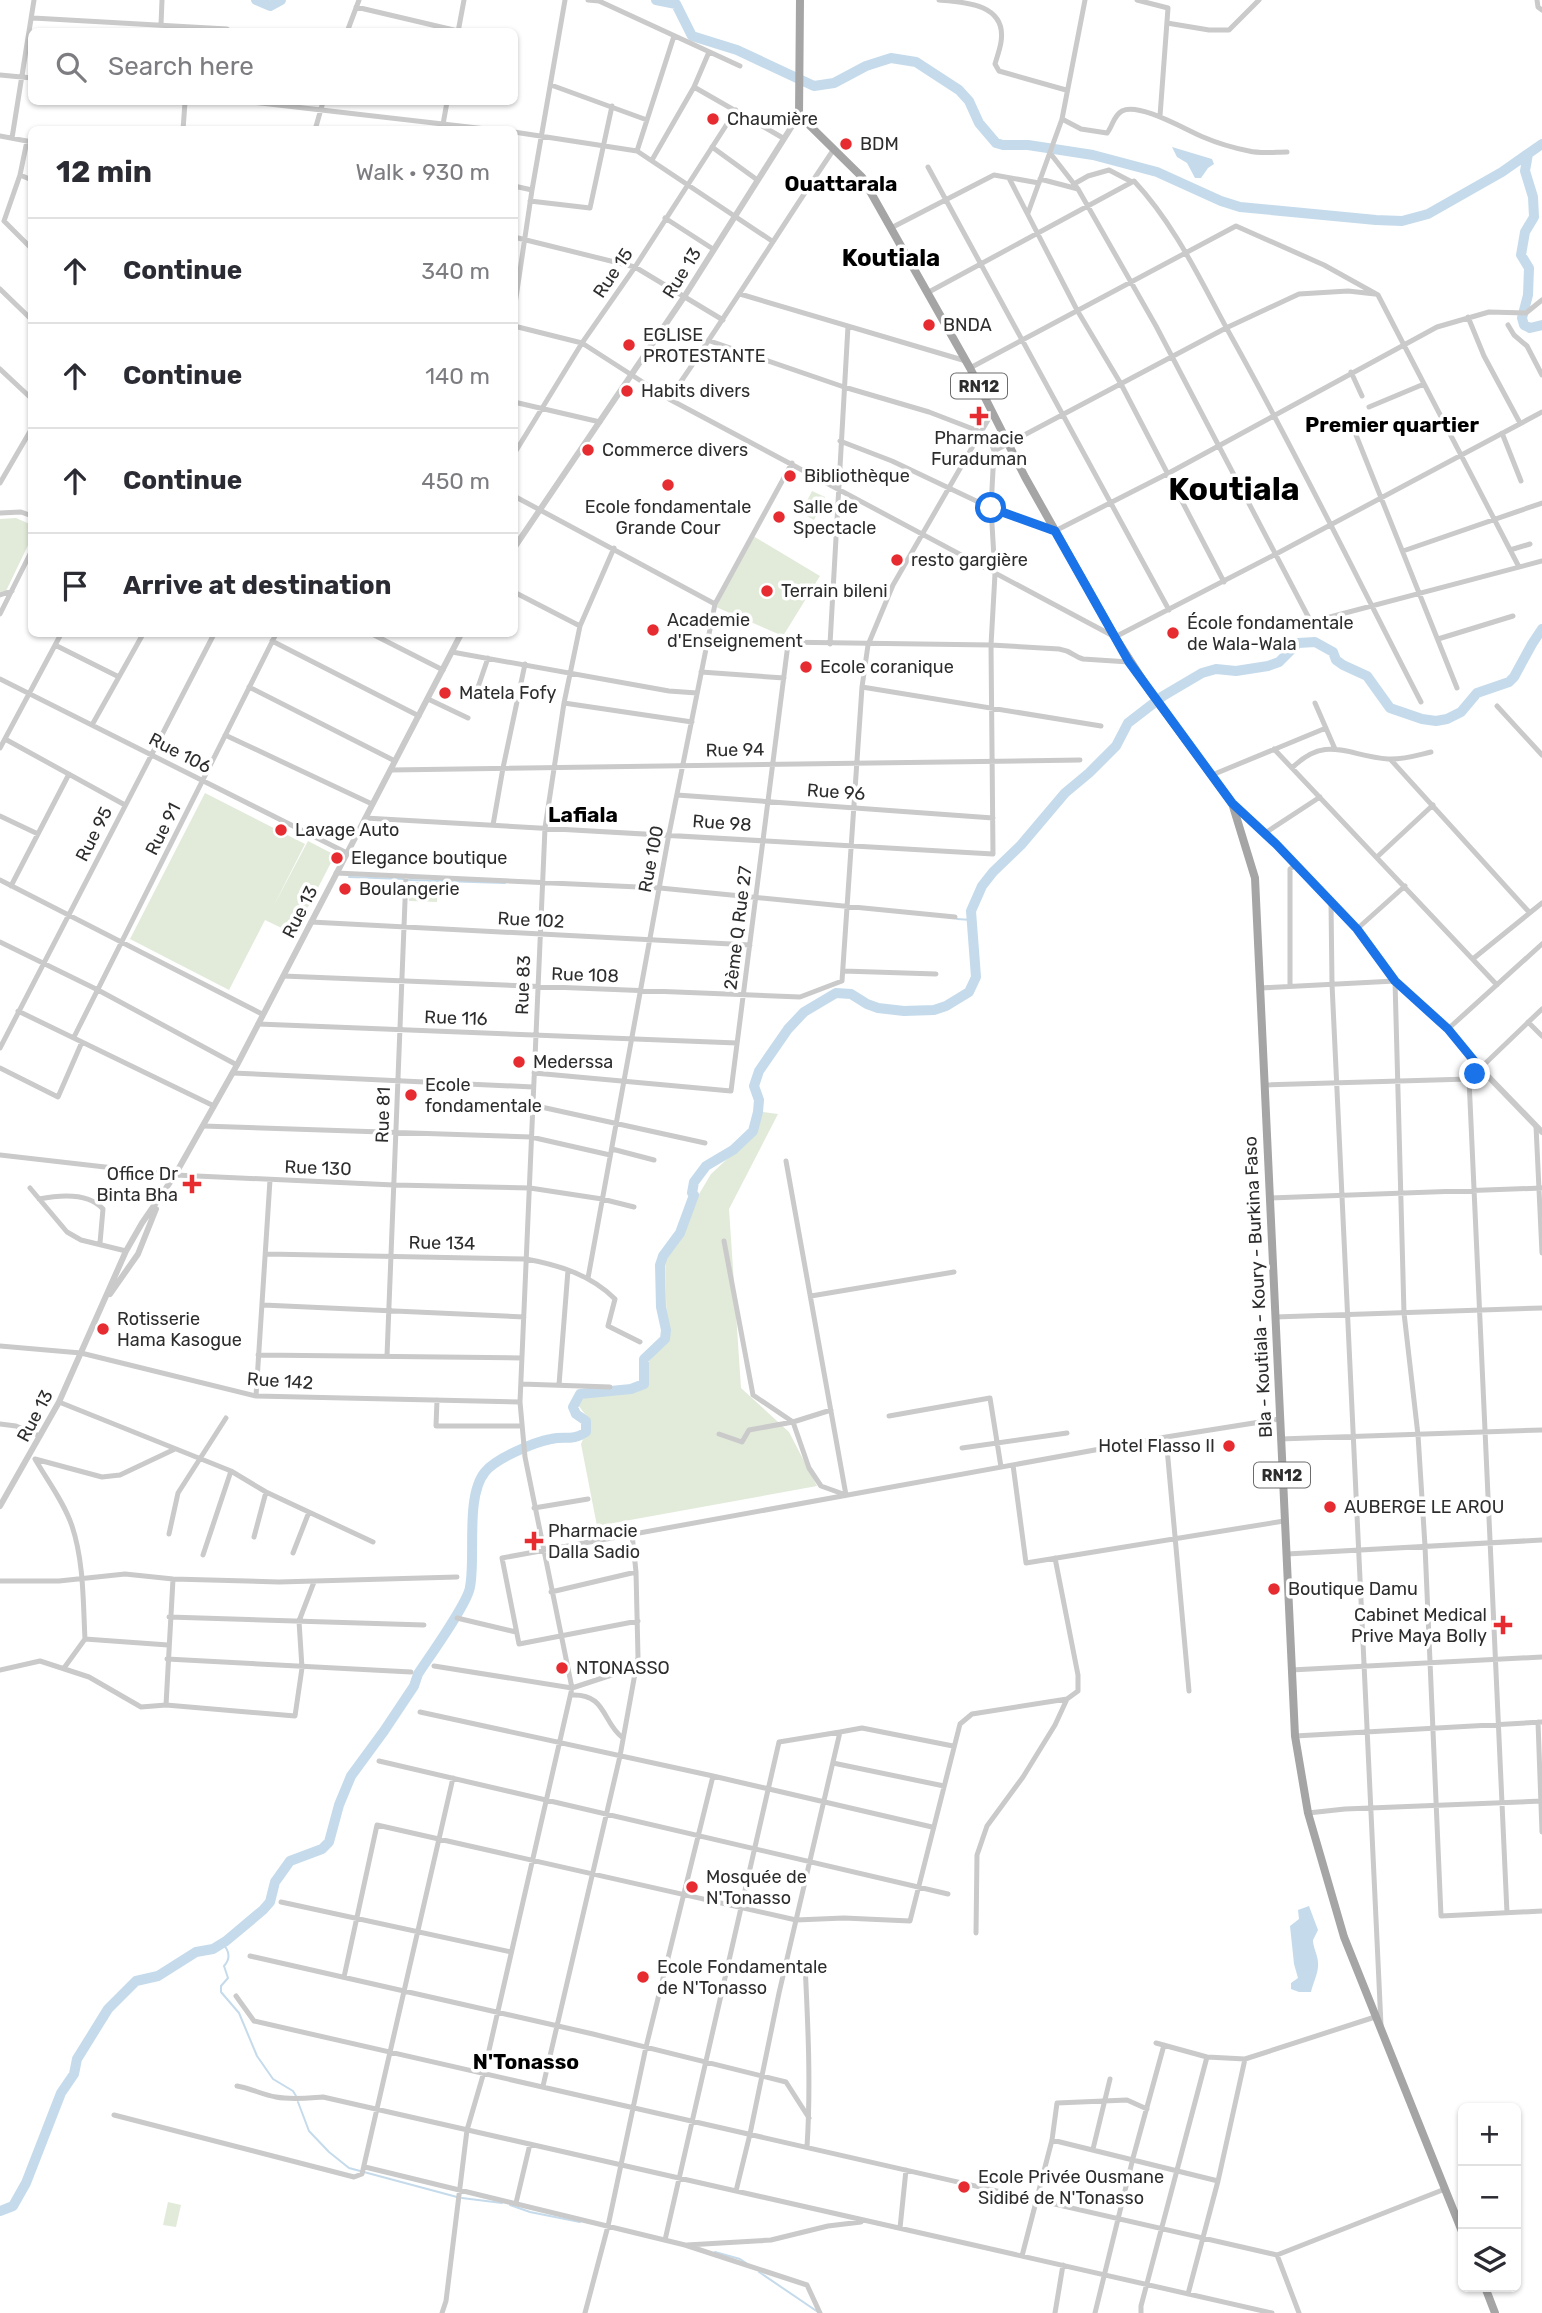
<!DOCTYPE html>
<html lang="en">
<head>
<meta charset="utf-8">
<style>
	body { margin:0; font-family:Rubik,sans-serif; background:#f7f7f7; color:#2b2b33 }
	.controls { position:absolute; right:21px; bottom:21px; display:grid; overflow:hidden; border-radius:10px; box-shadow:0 2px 5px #0004 }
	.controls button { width:63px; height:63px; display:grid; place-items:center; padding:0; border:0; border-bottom:2px solid #e1e1e2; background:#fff; color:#2b2b33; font:35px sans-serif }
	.stop { position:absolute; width:21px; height:21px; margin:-16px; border:5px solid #1a73e8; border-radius:50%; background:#fff }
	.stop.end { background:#1a73e8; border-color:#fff; box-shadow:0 2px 7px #0008 }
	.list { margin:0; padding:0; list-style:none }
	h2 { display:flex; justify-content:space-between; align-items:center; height:91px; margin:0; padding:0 28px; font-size:30px }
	h2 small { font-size:23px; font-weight:400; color:#7c7c81 }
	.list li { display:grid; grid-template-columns:46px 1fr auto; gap:21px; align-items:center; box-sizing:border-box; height:105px; padding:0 28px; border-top:2px solid #e1e1e2 }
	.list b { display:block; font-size:26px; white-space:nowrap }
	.list em { font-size:23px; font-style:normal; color:#7c7c81 }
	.icon { flex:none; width:38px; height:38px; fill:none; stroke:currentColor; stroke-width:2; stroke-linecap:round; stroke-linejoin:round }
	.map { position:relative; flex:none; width:1542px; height:2313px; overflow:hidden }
	.search { position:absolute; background:#fff; box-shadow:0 2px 5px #0004; left:28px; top:28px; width:490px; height:77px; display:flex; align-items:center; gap:18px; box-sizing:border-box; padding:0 24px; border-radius:10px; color:#7c7c81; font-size:26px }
	.panel { position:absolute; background:#fff; box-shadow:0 2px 5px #0004; left:28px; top:126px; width:490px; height:511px; border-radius:10px }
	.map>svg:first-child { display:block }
	.green { fill:#e2ebda }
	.water { fill:#c5dbeb }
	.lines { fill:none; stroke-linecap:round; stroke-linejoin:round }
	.stream { stroke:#c5dbeb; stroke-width:2 }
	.river { stroke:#c5dbeb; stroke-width:10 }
	.minor { stroke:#cacaca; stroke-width:5 }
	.tertiary { stroke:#cacaca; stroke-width:6 }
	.primary { stroke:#a5a5a5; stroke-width:8 }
	.route { stroke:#1a73e8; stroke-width:9 }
	.poi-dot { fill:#e62c31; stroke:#fff; stroke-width:2.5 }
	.labels { text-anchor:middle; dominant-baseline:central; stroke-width:7; stroke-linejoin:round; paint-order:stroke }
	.shield { fill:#fff; stroke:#6c6c6c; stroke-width:2 }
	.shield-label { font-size:16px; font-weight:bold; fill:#2d2d2d }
	.poi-label { font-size:18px; fill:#2d2d2d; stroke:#fff; text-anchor:start }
	.street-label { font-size:18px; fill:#2d2d2d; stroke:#fff }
	.quarter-label { font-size:21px; font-weight:bold; fill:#000; stroke:#fff }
	.district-label { font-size:24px; font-weight:bold; fill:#000; stroke:#fff }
	.town-label { font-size:32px; font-weight:bold; fill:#000; stroke:#fff }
</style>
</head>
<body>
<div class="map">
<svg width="1542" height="2313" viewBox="0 0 1542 2313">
	<rect width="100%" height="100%" fill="#fff"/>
	<path class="green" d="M812,491L825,497L814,520L801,513Z
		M16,518L32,525L31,539L6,591L0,592V519Z
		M753,536L820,576L783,636L716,607Z
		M205,793L305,844L273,907L308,841L335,855L294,934L265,920L229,990L130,939Z
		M410,882H438L437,902L409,901Z
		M763,1112L778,1114L729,1209L741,1388L789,1432L817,1486L597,1526L581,1444L591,1422L578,1405L580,1397L639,1382L646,1365L667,1339L665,1251L711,1174L754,1134Z
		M168,2202L181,2205L176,2227L163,2225Z"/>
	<path class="water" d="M1172,147L1212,159L1214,164L1208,168L1201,178H1195L1187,163L1177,157Z
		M1309,1906L1318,1930L1313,1940C1313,1948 1318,1955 1318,1963C1319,1972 1313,1983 1311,1992H1299L1291,1989V1983L1298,1978L1294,1964L1290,1926L1299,1919L1298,1910Z"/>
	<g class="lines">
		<path class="stream" d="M349,877L404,879
			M409,880L505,883
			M957,919L972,920
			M226,1941L224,1945C230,1953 230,1959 224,1966L228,1978L221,1986V1992L239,2013L257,2056L273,2079L293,2091L296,2096
			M298,2102L309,2131L329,2152L349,2168L457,2197
			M462,2198L502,2203
			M510,2205L530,2212L580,2222
			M715,2252L740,2259L746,2263
			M759,2272L818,2312"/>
		<path class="river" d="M256,0L270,6L281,0
			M656,0L676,4L692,36L737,50L814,86L834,83L866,66L891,58L916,62L959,90L969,101L979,123L996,143L1003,145H1028L1093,155L1157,172L1221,201L1240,207L1376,220L1402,221L1428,214L1502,172L1542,144
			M1528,154L1525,171L1533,197L1534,217L1525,232L1521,255L1529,268L1528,295L1522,318L1524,325L1530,328L1542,325
			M0,2211L13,2206L26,2183L61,2093L74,2074L77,2059L108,2009L136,1981L158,1976L196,1952L213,1949L226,1941L263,1910L270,1902L275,1882L290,1861L322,1849L329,1842L339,1805L351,1776L384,1731L414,1686L418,1674C429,1657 468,1603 470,1587C476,1558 465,1496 485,1472C495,1459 534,1442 551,1439C565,1436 573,1441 586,1432V1421L576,1414L573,1407L580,1394L631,1389L644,1384V1359L665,1339L666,1330L661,1307L660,1265L663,1256L680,1233L694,1195L692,1193L694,1182L706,1166L733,1150L753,1131L758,1112L759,1100L754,1086L759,1071L788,1029L804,1012L836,993L851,994L867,1004L878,1008L904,1011L934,1010L946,1006L969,992L976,977L971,911L982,886L993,872L1021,845L1065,793L1089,773L1116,746L1128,723L1163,696L1202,673L1216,669L1236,671L1268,666L1279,662L1298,643L1315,642L1333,652L1336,660L1343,665L1367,676L1390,708L1422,719L1436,721L1447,719L1461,712L1477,693L1509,682L1514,677L1532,644L1542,629"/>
		<path class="minor" d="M588,0L599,1L740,66
			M939,0C965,2 1007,4 1001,42C1000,49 997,57 995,64L999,71L1066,90
			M1137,0L1168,8L1160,116
			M1537,0L1538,7L1542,10
			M356,7L458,31
			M33,18L227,29L231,32
			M1167,23L1209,30H1229L1259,0
			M161,25L162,0
			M347,32L359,0
			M458,32L464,0
			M0,75L32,78
			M551,85L647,120
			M694,87L783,138
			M252,102L495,130
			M1062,119L1081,129L1107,133C1113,126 1113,116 1122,111C1139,102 1186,130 1203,137C1217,143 1234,148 1249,151C1261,154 1275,152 1287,152
			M183,130L185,102
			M315,130L323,102
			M442,130L447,102
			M514,132L637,151L772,241
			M0,136L32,142
			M12,138L34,0
			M712,147L756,179
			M637,151L674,36
			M1050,153L1078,189L1156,326L1311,622L1542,561
			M652,160L694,87L709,52
			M928,167L1169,610
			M20,175L32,180
			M1009,178L1077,310L1121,384L1224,582
			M1040,179L1078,189
			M1074,184L1088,176L1109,170L1132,182
			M514,186L532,190
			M530,201L590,208L612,106
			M1028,213L1062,119L1085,0
			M665,218L713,249
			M4,221L20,175L27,141
			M4,221L32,249
			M891,228L994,175L1039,183
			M514,237L635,267L723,320
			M0,289L32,320
			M927,293L1134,181C1177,227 1202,284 1232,338C1299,458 1358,580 1421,702
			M740,294L966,361
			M514,311L532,190L565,0
			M1468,317L1484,356L1520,423
			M1508,325L1514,335L1527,346L1542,375
			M514,326L582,343L669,399L1115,637L1276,554L1542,412
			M970,368L1236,226L1324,265L1378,295L1519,567
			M0,369L32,399
			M1351,372L1362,396
			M669,399C726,317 778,232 834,149
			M514,402L600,422
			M1369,407L1424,384
			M1502,433L1521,481
			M1356,435L1457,688
			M840,441L892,461L991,508L1055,531L1167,474L1437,327L1489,312L1526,313L1542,300
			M994,451L1226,328L1299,294L1348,291L1375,294
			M514,454L582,343L635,267L736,110
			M0,483L32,428
			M514,496L715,604
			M0,513L21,512L32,516
			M1510,550L1530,544
			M1403,551L1542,503
			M514,592L580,626
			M0,595L12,591
			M0,614L32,550
			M372,634L443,670
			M1438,639L1513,616
			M272,641L419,716
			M708,641L991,645L1059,649C1072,651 1073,656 1083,659L1129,662
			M830,644L848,326
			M55,645L119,677
			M452,652L669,691L697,693
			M701,672L784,678
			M0,679L347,853
			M249,687L395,761
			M862,687L1101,726
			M476,693L488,658
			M428,699L468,718
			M564,703L692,722
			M1315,703L1335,749
			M1497,706L1542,755
			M92,725L143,634
			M225,735L372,804
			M5,739L125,805
			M0,748L61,634
			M1274,749L1497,985
			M1391,760L1529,912
			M1292,768C1326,734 1348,756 1388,759C1402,760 1418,755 1431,752
			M391,770L1080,760
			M1212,775L1326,728
			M677,795L993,818
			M0,816L38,834
			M365,818L993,854L991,645L995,574L991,508L994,451L992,445L981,432L929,412L844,387L710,341
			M493,825L503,768L525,664
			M1265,833L1320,797
			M1377,857L1433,805
			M336,873L660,888L955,917
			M0,880L262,1014
			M11,886L69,774
			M1331,902L1332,984L1381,2025
			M311,922L750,945
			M1357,929L1405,886
			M0,942L98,990L237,1065
			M1474,958L1542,903
			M843,971L936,974
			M283,976L800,997L842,981L862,687L868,645L893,585L992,413
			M1290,986V869L1296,865
			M1260,988L1395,981L1404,1313L1418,1435L1425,1546L1441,1916L1542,1911
			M18,1011L214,1106
			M1528,1022L1542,1036
			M258,1024L737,1043
			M1448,1029L1542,944
			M74,1037L276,634
			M0,1048L214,634
			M0,1068L58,1097L82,1042
			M232,1073L533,1087
			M534,1073L731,1091L788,644
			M1469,1079L1507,1913
			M1265,1085L1469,1079L1542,1009
			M532,1105L705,1143
			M203,1126L531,1137L610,1155
			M1536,1126L1542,1253
			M612,1149L654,1160
			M0,1155L175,1175L394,1185L530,1188L602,1199L634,1207
			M30,1188L67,1232L81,1240L126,1251
			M1269,1198L1542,1188
			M39,1199C59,1195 88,1192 103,1209L100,1243
			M724,1241L753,1395L793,1422L809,1468L821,1486L846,1495L786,1161
			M267,1254L526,1259C559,1265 591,1275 615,1299L608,1326L640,1342
			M588,1278L669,834L715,604L792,463
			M811,1296L954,1272
			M263,1305L524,1317
			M1275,1317L1542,1308
			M0,1346L81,1353L256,1396L520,1402
			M258,1355L522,1358
			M387,1356L406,876
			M521,1384L610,1387
			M559,1385L568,1270
			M256,1396L270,1180
			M437,1400L436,1426H522
			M59,1402L231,1471L266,1492L373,1542
			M889,1416L990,1398L1001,1467
			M0,1424L16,1426L40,1436
			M719,1434L742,1442L749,1430L793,1422L831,1410
			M1166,1437L1189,1691
			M1280,1439L1542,1430
			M962,1448L1067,1433
			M35,1459C47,1480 64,1502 72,1526C84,1562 83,1602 85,1639L168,1645
			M35,1459L102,1477L120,1475L175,1449
			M1013,1465L1026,1563L1284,1521
			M534,1508L588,1499
			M169,1534L178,1493L226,1418
			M254,1537L266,1492
			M293,1553L309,1512
			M1287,1554L1542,1540
			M203,1555L231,1471
			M0,1581H59L125,1574L173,1579L279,1582L457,1577
			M551,1592L636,1572
			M169,1617L424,1625
			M457,1618L516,1632
			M638,1621L519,1644L502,1558L1166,1437L1279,1419
			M167,1659L411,1672
			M434,1666L572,1688L636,1667
			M64,1668L85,1639
			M0,1670L40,1661L89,1677L141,1707L166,1705L295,1716L302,1668L299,1621L314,1582
			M1291,1670L1542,1657
			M571,1695C607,1693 602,1723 623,1738
			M166,1705L173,1579
			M420,1712L713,1776L932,1827
			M1538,1722L1542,1832
			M1295,1736L1542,1722
			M379,1761L948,1894
			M833,1763L944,1786
			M1308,1813L1345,1809L1542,1801
			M281,1902L511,1952
			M976,1933L977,1855L987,1826L1023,1777L1055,1725L1067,1699
			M250,1956L593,2034L786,2082L809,2118
			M805,1964C808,2025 811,2086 807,2147
			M344,1977L377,1825L796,1920L844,1918L910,1921L960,1724L972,1714L1067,1699L1078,1691V1675L1055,1558
			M236,1996L254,2021L1277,2255L1445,2189
			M1156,2043L1207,2057L1245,2059L1375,2017
			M237,2086C250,2088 263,2095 276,2097C292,2100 308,2098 323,2097L1272,2313
			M543,2086L620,1756L638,1657L636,1572L632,1534
			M114,2115L354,2177L362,2174L453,1778
			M1052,2140L1218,2181
			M1093,2149L1110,2079
			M365,2167L685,2245L807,2285L820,2313
			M736,2191L750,2134L779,1993L840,1732L862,1728L953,1746
			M516,2203L530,2144
			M900,2228L906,2170
			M665,2240L779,1742L840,1732
			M687,2245L771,2240L828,2226L861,2222
			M1277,2255L1299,2313
			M1022,2256L1052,2140L1057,2103L1127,2100L1147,2109
			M1188,2294L1218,2181L1245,2059
			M442,2313L446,2301L467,2130L484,2072L572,1688L525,1457L520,1402L545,828L564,703L580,626L614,548
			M585,2313L608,2226L646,2047L713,1776
			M1055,2313L1063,2265
			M1095,2313L1133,2158L1164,2045
			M1141,2313V2306L1207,2057"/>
		<path class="tertiary" d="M514,548L684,297L799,115
			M1233,805L1276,844L1357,929L1395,981L1448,1029L1480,1068L1542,1132
			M110,1294L138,1254L156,1209
			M0,1506L59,1402L126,1251L142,1223L175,1175L237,1065L461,634"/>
		<path class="primary" d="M800,0L799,115L862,177L970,368L1025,477L1115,637L1151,693L1232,803L1255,878L1295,1736L1308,1813L1344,1937L1463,2234
			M1485,2287L1495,2313"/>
	</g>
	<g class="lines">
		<path class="route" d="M991,508L1055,531L1129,662L1232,803L1276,844L1357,929L1395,981L1448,1029L1480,1068L1475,1074"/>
	</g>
	<g class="poi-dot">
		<circle cx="713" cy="119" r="7"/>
		<circle cx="846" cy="144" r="7"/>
		<circle cx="929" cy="325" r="7"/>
		<circle cx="629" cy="345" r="7"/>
		<circle cx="627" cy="391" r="7"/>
		<path d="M975.5 405.5h7v7h7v7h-7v7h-7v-7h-7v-7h7z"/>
		<circle cx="588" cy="450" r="7"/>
		<circle cx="790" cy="476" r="7"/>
		<circle cx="668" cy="485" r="7"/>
		<circle cx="779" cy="517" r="7"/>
		<circle cx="897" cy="560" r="7"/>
		<circle cx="767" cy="591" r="7"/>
		<circle cx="653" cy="630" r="7"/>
		<circle cx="1173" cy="633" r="7"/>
		<circle cx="806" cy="667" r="7"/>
		<circle cx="445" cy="693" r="7"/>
		<circle cx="281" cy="830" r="7"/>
		<circle cx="337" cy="858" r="7"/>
		<circle cx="345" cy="889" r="7"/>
		<circle cx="519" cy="1062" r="7"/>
		<circle cx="411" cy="1095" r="7"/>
		<path d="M188.5 1173.5h7v7h7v7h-7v7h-7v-7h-7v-7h7z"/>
		<circle cx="103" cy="1329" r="7"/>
		<circle cx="1229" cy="1446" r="7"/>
		<circle cx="1330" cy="1507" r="7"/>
		<path d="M530.5 1530.5h7v7h7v7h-7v7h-7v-7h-7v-7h7z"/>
		<circle cx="1274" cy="1589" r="7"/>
		<path d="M1499.5 1614.5h7v7h7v7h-7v7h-7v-7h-7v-7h7z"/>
		<circle cx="562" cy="1668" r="7"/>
		<circle cx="692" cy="1887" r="7"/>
		<circle cx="643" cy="1977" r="7"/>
		<circle cx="964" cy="2187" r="7"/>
	</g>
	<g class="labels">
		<g class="shield">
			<rect x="951" y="373.5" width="56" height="25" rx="5"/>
			<rect x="1254" y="1462.5" width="56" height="25" rx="5"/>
		</g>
		<g class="shield-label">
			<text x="979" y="386">RN12</text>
			<text x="1282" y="1475">RN12</text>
		</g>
		<g class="poi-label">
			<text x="727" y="119">Chaumière</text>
			<text x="860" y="144">BDM</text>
			<text x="943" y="325">BNDA</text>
			<text x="643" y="335">EGLISE<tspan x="643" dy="21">PROTESTANTE</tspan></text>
			<text x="641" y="391">Habits divers</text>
			<text x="979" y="438" text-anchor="middle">Pharmacie<tspan x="979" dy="21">Furaduman</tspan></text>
			<text x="602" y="450">Commerce divers</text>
			<text x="804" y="476">Bibliothèque</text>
			<text x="668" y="507" text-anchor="middle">Ecole fondamentale<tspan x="668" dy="21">Grande Cour</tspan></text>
			<text x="793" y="507">Salle de<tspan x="793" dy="21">Spectacle</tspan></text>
			<text x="911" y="560">resto gargière</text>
			<text x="781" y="591">Terrain bileni</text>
			<text x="667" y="620">Academie<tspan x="667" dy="21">d'Enseignement</tspan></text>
			<text x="1187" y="623">École fondamentale<tspan x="1187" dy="21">de Wala-Wala</tspan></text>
			<text x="820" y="667">Ecole coranique</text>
			<text x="459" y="693">Matela Fofy</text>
			<text x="295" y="830">Lavage Auto</text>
			<text x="351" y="858">Elegance boutique</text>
			<text x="359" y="889">Boulangerie</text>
			<text x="533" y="1062">Mederssa</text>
			<text x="425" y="1085">Ecole<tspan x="425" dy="21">fondamentale</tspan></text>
			<text x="178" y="1174" text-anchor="end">Office Dr<tspan x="178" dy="21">Binta Bha</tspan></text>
			<text x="117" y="1319">Rotisserie<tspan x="117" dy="21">Hama Kasogue</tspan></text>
			<text x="1215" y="1446" text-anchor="end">Hotel Flasso II</text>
			<text x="1344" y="1507">AUBERGE LE AROU</text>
			<text x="548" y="1531">Pharmacie<tspan x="548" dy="21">Dalla Sadio</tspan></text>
			<text x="1288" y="1589">Boutique Damu</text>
			<text x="1487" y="1615" text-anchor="end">Cabinet Medical<tspan x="1487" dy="21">Prive Maya Bolly</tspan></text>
			<text x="576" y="1668">NTONASSO</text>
			<text x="706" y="1877">Mosquée de<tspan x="706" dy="21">N'Tonasso</tspan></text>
			<text x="657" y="1967">Ecole Fondamentale<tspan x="657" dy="21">de N'Tonasso</tspan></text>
			<text x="978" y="2177">Ecole Privée Ousmane<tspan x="978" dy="21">Sidibé de N'Tonasso</tspan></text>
		</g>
		<g class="street-label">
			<text transform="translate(613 273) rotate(-56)">Rue 15</text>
			<text transform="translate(682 273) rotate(-58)">Rue 13</text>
			<text transform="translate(735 750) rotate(-1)">Rue 94</text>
			<text transform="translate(180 753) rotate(27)">Rue 106</text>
			<text transform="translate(836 792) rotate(4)">Rue 96</text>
			<text transform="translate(722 823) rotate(4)">Rue 98</text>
			<text transform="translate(163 829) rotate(-63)">Rue 91</text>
			<text transform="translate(94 834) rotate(-63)">Rue 95</text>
			<text transform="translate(651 859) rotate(-79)">Rue 100</text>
			<text transform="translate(300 912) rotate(-63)">Rue 13</text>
			<text transform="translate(531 920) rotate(3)">Rue 102</text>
			<text transform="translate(738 928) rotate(-83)">2ème Q Rue 27</text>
			<text transform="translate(585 975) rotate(2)">Rue 108</text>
			<text transform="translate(523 985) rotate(-88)">Rue 83</text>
			<text transform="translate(456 1018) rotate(2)">Rue 116</text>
			<text transform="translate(383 1115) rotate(-88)">Rue 81</text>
			<text transform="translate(318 1168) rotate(2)">Rue 130</text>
			<text transform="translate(442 1243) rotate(1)">Rue 134</text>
			<text transform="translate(1258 1287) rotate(-93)">Bla - Koutiala - Koury - Burkina Faso</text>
			<text transform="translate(280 1381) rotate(4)">Rue 142</text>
			<text transform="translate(35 1416) rotate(-62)">Rue 13</text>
		</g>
		<g class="quarter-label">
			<text x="841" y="183">Ouattarala</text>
			<text x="1392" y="424">Premier quartier</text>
			<text x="583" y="814">Lafiala</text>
			<text x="526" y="2061">N'Tonasso</text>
		</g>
		<g class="district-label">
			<text x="891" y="258">Koutiala</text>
		</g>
		<g class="town-label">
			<text x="1234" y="489">Koutiala</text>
		</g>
	</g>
</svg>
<div class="controls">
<button>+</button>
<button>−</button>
<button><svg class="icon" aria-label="layers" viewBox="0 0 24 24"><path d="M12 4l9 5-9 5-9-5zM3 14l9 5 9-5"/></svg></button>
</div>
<div class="stop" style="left:991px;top:508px"></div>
<div class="stop end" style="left:1475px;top:1074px"></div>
<div class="search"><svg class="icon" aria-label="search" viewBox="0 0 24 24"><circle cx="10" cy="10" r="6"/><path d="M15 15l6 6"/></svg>Search here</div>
<section class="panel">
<h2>12 min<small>Walk · 930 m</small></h2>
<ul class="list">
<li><svg class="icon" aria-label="ahead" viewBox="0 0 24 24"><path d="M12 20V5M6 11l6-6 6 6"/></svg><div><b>Continue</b></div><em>340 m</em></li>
<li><svg class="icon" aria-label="ahead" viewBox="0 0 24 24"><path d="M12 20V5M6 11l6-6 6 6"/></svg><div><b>Continue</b></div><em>140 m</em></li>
<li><svg class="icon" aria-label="ahead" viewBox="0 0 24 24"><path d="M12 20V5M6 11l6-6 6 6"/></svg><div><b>Continue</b></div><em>450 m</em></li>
<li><svg class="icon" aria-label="arrive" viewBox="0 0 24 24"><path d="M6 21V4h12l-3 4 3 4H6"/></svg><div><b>Arrive at destination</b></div></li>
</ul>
</section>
</div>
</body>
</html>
